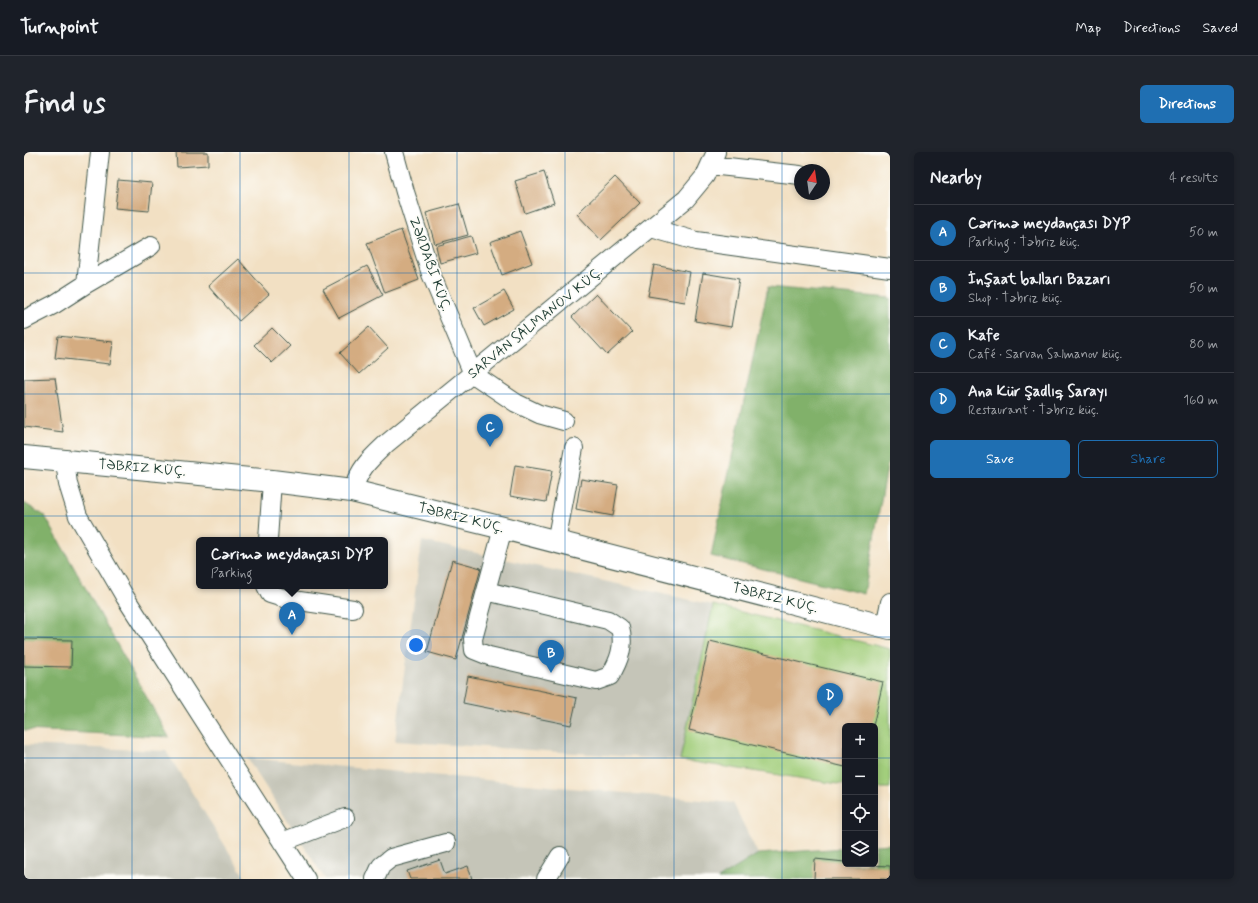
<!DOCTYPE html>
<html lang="en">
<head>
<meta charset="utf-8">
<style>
	body { margin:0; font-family:Mynerve,sans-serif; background:#20242c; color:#f1f3f6 }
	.controls { position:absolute; right:12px; bottom:12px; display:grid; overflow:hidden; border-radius:6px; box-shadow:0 2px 6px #0003 }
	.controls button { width:36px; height:36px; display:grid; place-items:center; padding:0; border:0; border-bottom:1px solid #363941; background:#171b24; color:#f1f3f6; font:20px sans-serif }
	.compass { position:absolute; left:770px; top:12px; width:36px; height:36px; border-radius:50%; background:#171b24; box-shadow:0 2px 6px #0003; rotate:13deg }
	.you { position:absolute; left:392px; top:493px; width:14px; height:14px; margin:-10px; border:3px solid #fff; border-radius:50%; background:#1a73e8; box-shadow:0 0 0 6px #1a73e833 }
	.badge { display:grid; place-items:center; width:26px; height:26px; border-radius:50%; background:#1f6fb2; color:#fff; font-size:13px; font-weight:700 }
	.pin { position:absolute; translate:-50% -33px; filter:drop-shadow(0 1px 2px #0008) }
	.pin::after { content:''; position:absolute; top:21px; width:14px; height:12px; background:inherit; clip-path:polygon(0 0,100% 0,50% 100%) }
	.popup { position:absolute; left:172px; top:385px; width:192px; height:52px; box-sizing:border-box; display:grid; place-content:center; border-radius:6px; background:#171b24; filter:drop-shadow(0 1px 3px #0005); font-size:13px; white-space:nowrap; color:#9ea1a6 }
	.popup b { font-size:15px; color:#f1f3f6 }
	.popup::after { content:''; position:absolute; left:50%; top:100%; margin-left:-8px; border:8px solid transparent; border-top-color:#171b24 }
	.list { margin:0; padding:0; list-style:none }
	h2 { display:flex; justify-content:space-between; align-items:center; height:52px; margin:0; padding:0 16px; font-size:17px }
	h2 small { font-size:13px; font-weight:400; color:#9ea1a6 }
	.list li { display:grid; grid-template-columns:26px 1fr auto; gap:12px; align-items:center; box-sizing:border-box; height:56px; padding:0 16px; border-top:1px solid #363941 }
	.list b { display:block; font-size:15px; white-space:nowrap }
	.list p { margin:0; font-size:13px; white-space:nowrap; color:#9ea1a6 }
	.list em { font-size:13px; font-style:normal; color:#9ea1a6 }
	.actions { display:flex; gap:8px; padding:12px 16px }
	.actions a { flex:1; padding:9px 0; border:1px solid #1f6fb2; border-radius:6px; text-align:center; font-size:14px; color:#1f6fb2 }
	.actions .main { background:#1f6fb2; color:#fff }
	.icon { flex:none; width:22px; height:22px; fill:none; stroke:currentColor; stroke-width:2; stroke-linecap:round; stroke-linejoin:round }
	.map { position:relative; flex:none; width:866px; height:727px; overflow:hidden; border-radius:6px }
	header { display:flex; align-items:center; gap:24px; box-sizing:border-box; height:56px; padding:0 20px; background:#171b24; border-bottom:1px solid #363941 }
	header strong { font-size:19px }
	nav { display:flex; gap:22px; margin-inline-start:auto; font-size:14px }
	.intro { display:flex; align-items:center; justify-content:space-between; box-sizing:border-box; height:96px; padding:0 24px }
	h1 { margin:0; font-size:28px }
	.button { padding:10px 18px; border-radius:6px; background:#1f6fb2; color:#fff; font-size:14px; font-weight:700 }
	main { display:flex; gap:24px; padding:0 24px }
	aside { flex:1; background:#171b24; border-radius:6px; box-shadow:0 2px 6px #0003 }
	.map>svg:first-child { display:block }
	.industrial { fill:#c5c5b8 }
	.green { fill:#a2ce7b; stroke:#608658 }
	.forest { fill:#81b16b; stroke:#507750 }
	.building { fill:#d4ac81 }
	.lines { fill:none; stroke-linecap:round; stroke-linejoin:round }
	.minor-casing { stroke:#3f5549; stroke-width:20 }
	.major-casing { stroke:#3f5549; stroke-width:24 }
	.minor { stroke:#fff; stroke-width:18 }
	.major { stroke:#fff; stroke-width:22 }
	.grid { fill:none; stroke:#1f6fb2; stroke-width:1; stroke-opacity:0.55 }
	.labels { text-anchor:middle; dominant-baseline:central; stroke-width:3.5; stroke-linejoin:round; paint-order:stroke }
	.street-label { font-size:14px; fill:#1f3d34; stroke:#fdfcf7 }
</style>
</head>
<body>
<header>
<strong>Turnpoint</strong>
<nav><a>Map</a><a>Directions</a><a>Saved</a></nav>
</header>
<div class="intro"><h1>Find us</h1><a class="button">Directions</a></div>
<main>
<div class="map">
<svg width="866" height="727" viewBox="0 0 866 727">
	<rect width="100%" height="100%" fill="#fdfcf7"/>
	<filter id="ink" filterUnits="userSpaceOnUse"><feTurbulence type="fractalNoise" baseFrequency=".025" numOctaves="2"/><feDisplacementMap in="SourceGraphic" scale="8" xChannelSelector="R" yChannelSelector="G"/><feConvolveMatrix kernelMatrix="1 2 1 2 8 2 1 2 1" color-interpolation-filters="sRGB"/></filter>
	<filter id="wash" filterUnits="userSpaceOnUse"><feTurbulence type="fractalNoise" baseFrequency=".012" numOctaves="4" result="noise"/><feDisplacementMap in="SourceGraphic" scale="16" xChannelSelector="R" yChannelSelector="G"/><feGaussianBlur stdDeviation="0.9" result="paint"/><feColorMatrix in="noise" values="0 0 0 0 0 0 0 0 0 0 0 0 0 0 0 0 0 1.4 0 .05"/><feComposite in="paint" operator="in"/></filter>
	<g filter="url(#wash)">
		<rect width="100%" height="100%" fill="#f2e0c3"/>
		<path class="industrial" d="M398,389L689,453L656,608L371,589Z
			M0,593L142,599L222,727H0Z
			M223,606L709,651L734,702L694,727H301Z"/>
		<path class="green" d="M689,453L866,497V636H851V574H821V633L656,608Z"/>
		<path class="forest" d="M744,135L866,146V299L840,442L687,404Z
			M0,351L21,364L145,585L0,578Z
			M866,692V727H694L734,702L821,696V712H851V693Z"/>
		<g id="blocks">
			<path class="building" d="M152,0H184V13L153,15Z
				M520,20L530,51L501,61L491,29Z
				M591,25L616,51L577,88L553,62Z
				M94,28L128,31L125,59L91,56Z
				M435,52L444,83L411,92L402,61Z
				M377,78L395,128L361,141L343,91Z
				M496,79L508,111L478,123L466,90Z
				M447,84L452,101L416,111L412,94Z
				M214,107L245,142L215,169L184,134Z
				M630,113L666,120L661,150L624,144Z
				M343,114L359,143L315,166L299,137Z
				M679,121L715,127L707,175L671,169Z
				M480,139L490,157L460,174L450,156Z
				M572,142L608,180L583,203L548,165Z
				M345,175L364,196L335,222L316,201Z
				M248,176L266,194L248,211L230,193Z
				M34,184L89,190L86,212L31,206Z
				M31,226L39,280L0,275V227Z
				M491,313L528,319L522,350L486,344Z
				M557,327L594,333L589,364L552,357Z
				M428,408L457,416L432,508L403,500Z
				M0,487L48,488L47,515L0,514Z
				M686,489L859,530L849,574H821V615L665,578Z
				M444,524L553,546L547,573L439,551Z
				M791,707L821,710V712L866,714V727H790Z
				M416,708L421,722L444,714L448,727H386L383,719Z"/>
		</g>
	</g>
	<g filter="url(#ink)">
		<use href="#blocks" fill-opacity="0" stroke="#3f5549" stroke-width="1"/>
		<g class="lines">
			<defs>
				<path id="minor" d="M370,0L381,40L407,122L449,222L492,251L515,262L540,269
					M686,13L776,23
					M627,76L672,89L866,116
					M62,132L127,94
					M0,168L31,152L62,132L76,0
					M41,309L44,332L54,364L101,445L282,727
					M328,339C337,315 344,309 362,292L662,47L681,24L692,0
					M244,388L248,329
					M532,390L550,296
					M242,434L246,442L262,447L329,457
					M462,439L584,468L596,476C601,494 595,509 586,524L572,529L465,504L450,498L449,487L479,376
					M861,474L866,450
					M258,690L321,666
					M351,727L357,714L367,706L422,691
					M522,727L536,704"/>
				<path id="major" d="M0,305L248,329L328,339L479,376L866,476"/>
			</defs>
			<use href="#minor" class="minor-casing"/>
			<use href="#major" class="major-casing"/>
			<use href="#minor" class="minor"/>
			<use href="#major" class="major"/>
		</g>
	</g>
	<path class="grid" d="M108,0V727M216,0V727M325,0V727M433,0V727M541,0V727M650,0V727M758,0V727M0,121H866M0,242H866M0,364H866M0,485H866M0,606H821M851,606H866"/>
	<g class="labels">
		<g class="street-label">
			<text transform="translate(406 112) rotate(70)">ZƏRDABI KÜÇ.</text>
			<text transform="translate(511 171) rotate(-39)">SARVAN SALMANOV KÜÇ.</text>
			<text transform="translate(118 316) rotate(5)">TƏBRIZ KÜÇ.</text>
			<text transform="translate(437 366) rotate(14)">TƏBRIZ KÜÇ.</text>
			<text transform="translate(751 446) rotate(14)">TƏBRIZ KÜÇ.</text>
		</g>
	</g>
</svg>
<div class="controls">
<button>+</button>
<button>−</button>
<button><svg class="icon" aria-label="locate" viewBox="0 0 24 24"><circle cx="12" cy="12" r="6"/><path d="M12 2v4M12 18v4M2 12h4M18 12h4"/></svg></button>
<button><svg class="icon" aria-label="layers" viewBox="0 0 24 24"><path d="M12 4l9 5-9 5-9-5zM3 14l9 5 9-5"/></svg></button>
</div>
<svg class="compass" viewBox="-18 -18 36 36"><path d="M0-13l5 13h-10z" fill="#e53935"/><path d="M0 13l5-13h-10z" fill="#9ea1a6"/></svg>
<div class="you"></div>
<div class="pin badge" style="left:268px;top:483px">A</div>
<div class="popup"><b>Cərimə meydançası DYP</b>Parking</div>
<div class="pin badge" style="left:527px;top:521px">B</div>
<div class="pin badge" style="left:466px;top:295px">C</div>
<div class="pin badge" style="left:806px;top:564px">D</div>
</div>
<aside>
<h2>Nearby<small>4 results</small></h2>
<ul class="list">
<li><span class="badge">A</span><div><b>Cərimə meydançası DYP</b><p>Parking · Təbriz küç.</p></div><em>50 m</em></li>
<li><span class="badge">B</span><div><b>İnşaat balları Bazarı</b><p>Shop · Təbriz küç.</p></div><em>50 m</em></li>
<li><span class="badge">C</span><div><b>Kafe</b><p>Café · Sarvan Salmanov küç.</p></div><em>80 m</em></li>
<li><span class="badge">D</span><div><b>Ana Kür Şadlıq Sarayı</b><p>Restaurant · Təbriz küç.</p></div><em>160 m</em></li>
</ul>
<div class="actions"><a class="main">Save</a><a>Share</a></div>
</aside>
</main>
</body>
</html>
